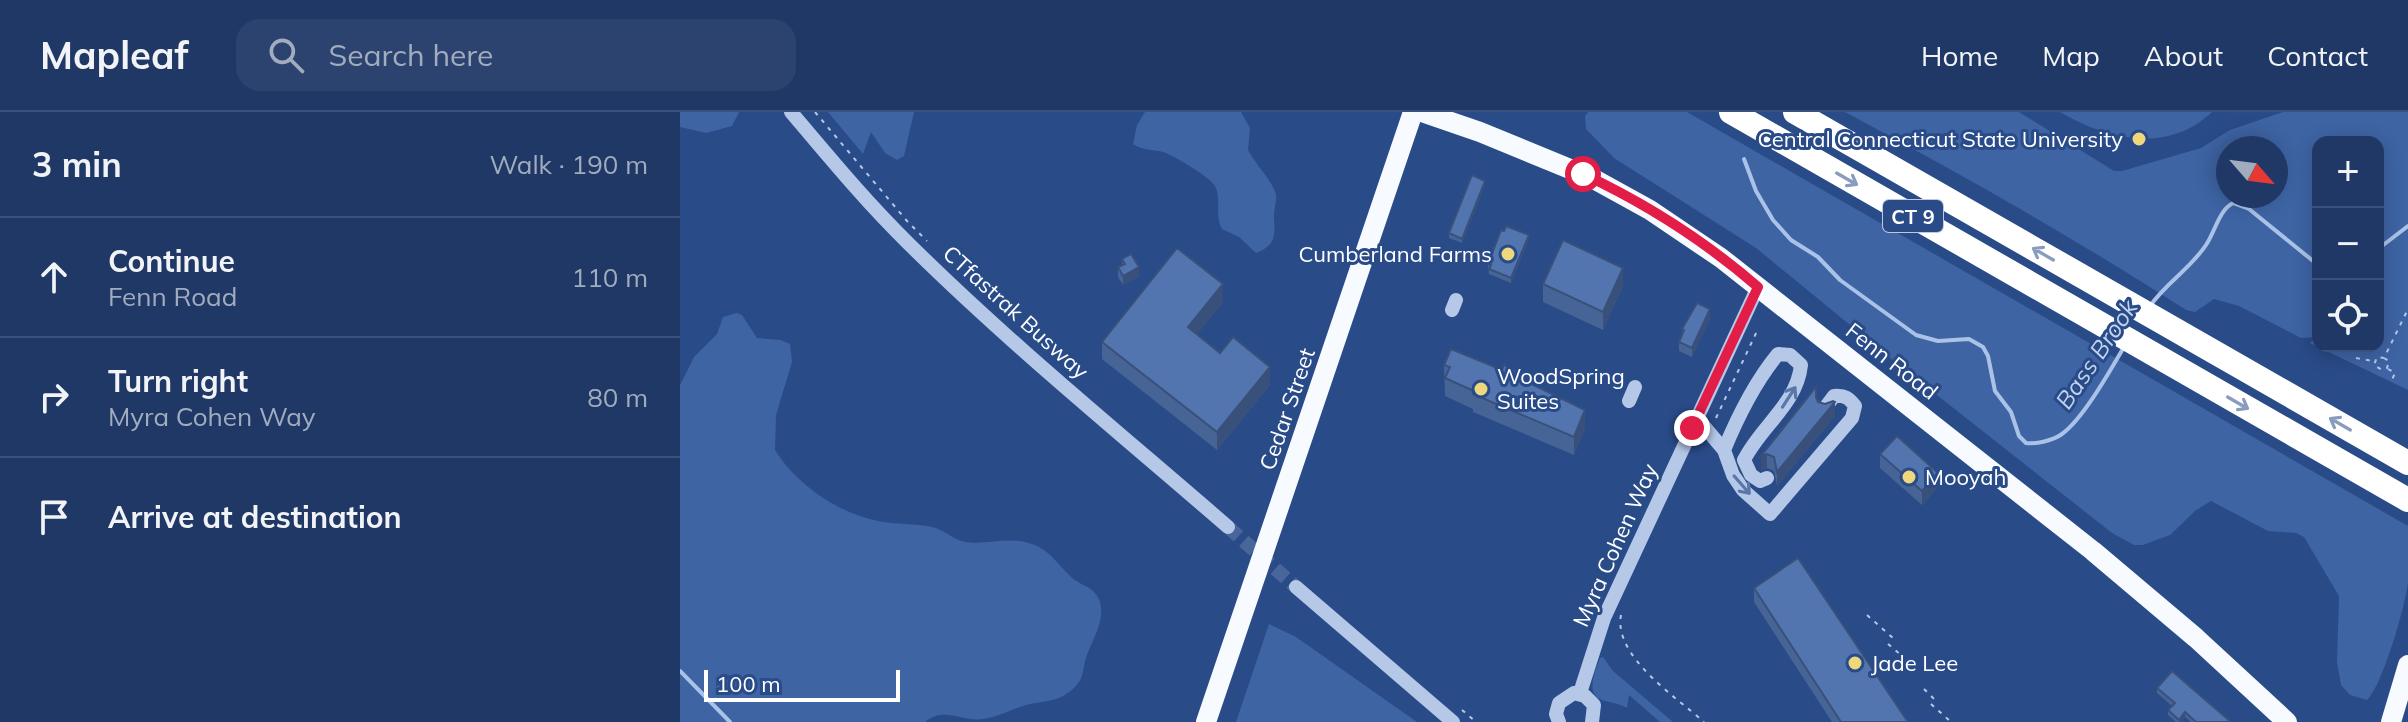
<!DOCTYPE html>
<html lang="en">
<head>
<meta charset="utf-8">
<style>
	body { margin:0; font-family:Mulish,sans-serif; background:#2c436f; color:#f1f3f6 }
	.controls { position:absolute; right:24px; top:24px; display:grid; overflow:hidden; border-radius:16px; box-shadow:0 4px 20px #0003 }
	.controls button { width:72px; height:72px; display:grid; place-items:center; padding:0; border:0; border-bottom:2px solid #3c527a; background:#1f3866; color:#f1f3f6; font:40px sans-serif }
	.compass { position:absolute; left:1536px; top:24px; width:72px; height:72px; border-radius:50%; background:#1f3866; box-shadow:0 4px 20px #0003; rotate:118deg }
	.scale { position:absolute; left:24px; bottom:20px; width:196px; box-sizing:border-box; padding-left:8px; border:4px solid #fff; border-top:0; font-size:22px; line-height:28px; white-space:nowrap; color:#fff; -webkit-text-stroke:6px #294b88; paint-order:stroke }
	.stop { position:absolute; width:24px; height:24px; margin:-18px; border:6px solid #e11d48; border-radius:50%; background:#fff }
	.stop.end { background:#e11d48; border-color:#fff; box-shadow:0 2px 8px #0008 }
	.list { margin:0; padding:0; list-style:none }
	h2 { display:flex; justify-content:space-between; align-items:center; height:104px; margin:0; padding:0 32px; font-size:34px }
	h2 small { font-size:26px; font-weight:400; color:#a1acbf }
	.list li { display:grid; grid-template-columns:52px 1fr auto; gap:24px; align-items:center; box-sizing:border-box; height:120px; padding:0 32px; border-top:2px solid #3c527a }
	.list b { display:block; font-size:30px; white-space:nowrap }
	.list p { margin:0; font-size:26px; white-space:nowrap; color:#a1acbf }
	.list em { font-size:26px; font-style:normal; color:#a1acbf }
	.icon { flex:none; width:44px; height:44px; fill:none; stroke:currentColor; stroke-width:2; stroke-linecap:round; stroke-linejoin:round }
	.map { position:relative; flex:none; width:1728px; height:610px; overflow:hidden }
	header { display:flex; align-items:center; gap:48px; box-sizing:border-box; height:112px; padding:0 40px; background:#1f3866; border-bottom:2px solid #3c527a }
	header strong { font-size:38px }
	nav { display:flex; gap:44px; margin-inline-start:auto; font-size:28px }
	.search { width:560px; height:72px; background:#2c436f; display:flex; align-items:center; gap:20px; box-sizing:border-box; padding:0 28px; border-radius:24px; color:#a1acbf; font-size:30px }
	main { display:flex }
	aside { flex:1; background:#1f3866 }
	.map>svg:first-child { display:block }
	.green { fill:#3e64a4; fill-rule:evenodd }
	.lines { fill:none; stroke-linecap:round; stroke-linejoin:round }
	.stream { stroke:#aac2e8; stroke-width:4 }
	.minor-tunnel { stroke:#49669a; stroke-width:14; stroke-dasharray:14 7; stroke-linecap:butt }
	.path { stroke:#b5c8e8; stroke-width:2; stroke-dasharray:4 6; stroke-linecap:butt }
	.minor { stroke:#b5c8e8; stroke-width:14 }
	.major { stroke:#f7fafe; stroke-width:20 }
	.highway { stroke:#fff; stroke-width:24 }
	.wall { fill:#476496 }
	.shaded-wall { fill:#39517a }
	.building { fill:#5274af; stroke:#39517a; stroke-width:2 }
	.oneway { stroke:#899cbe }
	.oneway2 { stroke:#5a77aa }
	.route { stroke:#e11d48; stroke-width:10 }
	.poi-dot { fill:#efd77c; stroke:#294b88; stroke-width:3 }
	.labels { text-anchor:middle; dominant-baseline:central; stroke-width:6; stroke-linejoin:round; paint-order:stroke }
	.shield { fill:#294b88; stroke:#bfc9db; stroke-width:2 }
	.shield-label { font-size:20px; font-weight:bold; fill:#fff }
	.poi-label { font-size:22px; fill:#fff; stroke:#294b88; text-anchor:start }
	.street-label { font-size:22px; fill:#fff; stroke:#294b88 }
	.water-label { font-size:24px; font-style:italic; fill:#c1d3ef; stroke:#294b88 }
</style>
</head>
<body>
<header>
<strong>Mapleaf</strong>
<div class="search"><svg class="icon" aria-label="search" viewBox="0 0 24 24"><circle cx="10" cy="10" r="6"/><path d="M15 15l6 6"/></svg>Search here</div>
<nav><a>Home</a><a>Map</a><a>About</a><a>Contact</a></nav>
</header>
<main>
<aside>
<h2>3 min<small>Walk · 190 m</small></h2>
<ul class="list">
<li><svg class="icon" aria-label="ahead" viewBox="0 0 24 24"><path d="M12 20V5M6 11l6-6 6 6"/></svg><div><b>Continue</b><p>Fenn Road</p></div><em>110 m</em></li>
<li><svg class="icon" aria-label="right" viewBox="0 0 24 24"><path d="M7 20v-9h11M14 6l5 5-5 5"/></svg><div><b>Turn right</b><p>Myra Cohen Way</p></div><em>80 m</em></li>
<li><svg class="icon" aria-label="arrive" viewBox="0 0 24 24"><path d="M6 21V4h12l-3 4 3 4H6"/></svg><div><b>Arrive at destination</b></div></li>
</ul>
</aside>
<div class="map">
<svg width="1728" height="610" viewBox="0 0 1728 610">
	<rect width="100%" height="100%" fill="#294b88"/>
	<path class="green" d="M0,0H59L52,14L26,21L0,15Z
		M148,0H234L224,44L217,48L205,41L191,20L183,42Z
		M465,0H561L570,16L568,38C575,51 586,62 593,75C600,86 593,95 594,106C595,124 596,133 576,141L559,125L542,117C534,103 542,88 535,74C530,65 493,43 483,40C471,37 464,39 453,32L457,13Z
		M908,0H1007L1728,414C1728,433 1728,452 1728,470C1726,492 1702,575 1687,588L1670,583L1661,573L1657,550L1659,484L1624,425L1616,421L1588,419L1531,389L1515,399L1490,423L1463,433H1454L1432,421L1220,254L1076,136L934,46L906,17L905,4Z
		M1165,0H1339L1434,59H1442L1521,36L1550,18L1603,0H1728V278L1630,231L1636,225L1621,226L1559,194L1534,187L1515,200L1506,198C1396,127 1281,62 1165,0ZM1638,30H1698V234H1638ZM1548,36H1596V84H1548Z
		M1380,0H1532C1488,42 1428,28 1380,0Z
		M57,201L62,203L77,226L101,228L110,232L112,250L96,303L95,338C116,372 158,401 198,409C216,413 235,411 252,415C264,417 273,428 285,430C307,433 331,424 352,432C368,437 378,452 389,463C396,471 407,473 414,480C431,499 414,524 407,543C402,556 405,566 394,576C375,593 365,587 343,594C330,598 317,605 303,607C281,610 265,594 245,610H0V273L14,245L37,222L43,205Z
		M589,512L616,525L737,610H556Z
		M923,545L933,559L993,610H980L949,583L947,596C938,591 930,591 922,588C904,581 916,558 920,546Z"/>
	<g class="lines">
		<path class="stream" d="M1064,47L1076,79L1093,108L1111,128L1138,145L1160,168L1236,223L1258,229L1289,227L1303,235L1308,244L1315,279L1331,300L1339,324L1346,331C1357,332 1372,329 1382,322C1403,307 1430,259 1444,235
			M1698,137L1728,114
			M1470,194C1486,171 1510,157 1526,133C1535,120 1539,98 1553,91L1569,97L1638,153
			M0,559L50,610"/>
		<path class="minor-tunnel" d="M548,415L616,475"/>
		<path class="path" d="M135,0L227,109L247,129
			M1676,246L1693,249
			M1704,246L1709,249L1707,256L1702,258L1694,253L1697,245L1704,246L1728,197
			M1708,257L1715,261L1711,270
			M1036,306L1078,217
			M941,503C933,544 996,585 1024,610
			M1187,503L1213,526
			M1208,532L1221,543
			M1244,577L1255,588
			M1251,592L1271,610
			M782,598L796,610"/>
		<path class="minor" d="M111,0C149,45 187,91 229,132C330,232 441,322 548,415
			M772,198L776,188
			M949,289L955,275
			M1017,306L1044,338L1053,363L1063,378L1090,402L1172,306L1175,294C1169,286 1165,283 1154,284L1145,296
			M1044,338C1058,304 1074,271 1098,242L1110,243L1121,253C1117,292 1081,314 1064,348L1071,363L1080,369L1087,366
			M616,475L773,610
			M900,581L924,506L1078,175
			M879,610L876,602L879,591L894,581L905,584L914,593L912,610"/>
		<path class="major" d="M742,0L800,20L912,66L970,98L1041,146L1413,439L1516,526L1607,610
			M526,610L733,0
			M1711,610L1728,553"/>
		<path class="highway" d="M1051,0L1728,388
			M1115,0L1728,351"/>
	</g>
	<path class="wall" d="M805,73L782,131L769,126V121Z
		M849,127L831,171L809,162L808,152Z
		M442,147L459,164L443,173L438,165V155L442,153Z
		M863,172L943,174L923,218L863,190Z
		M543,190L516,223L540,241L590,273L537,338L422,247V230Z
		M1030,206L1012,245L999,239V230L1002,222V217Z
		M764,253L844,268L905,316L894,343L793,300V297L765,284Z
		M1136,286L1155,304L1097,374L1094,359L1087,356L1081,358V344Z
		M1200,342L1258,375L1242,393L1200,356Z
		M1074,476L1228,610H1152L1074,490Z
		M1477,576L1551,610H1511L1505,605L1501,610H1496L1488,603V598L1492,594L1477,581Z"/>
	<path class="shaded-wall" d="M805,69V73L782,131V127Z
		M849,123V127L831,171V166Z
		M459,155V164L443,173V164Z
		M943,156V174L923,218V200Z
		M543,172V190L508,233V215Z
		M1030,197V206L1012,245V236Z
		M590,255V273L537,338V320Z
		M1155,290V304L1097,374V360Z
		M905,298V316L894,343V325Z
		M1087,342V356L1081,358V344Z
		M1258,361V375L1242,393V379Z
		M1505,600V605L1501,610H1499V608Z"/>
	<path class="building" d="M792,63L805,69L782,127L769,121Z
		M826,114L849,123L831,166L809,157L811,153L808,152L821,118L824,119Z
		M883,128L943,156L923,200L863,172Z
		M497,136L543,172L508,215L540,241L553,225L590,255L537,320L422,230Z
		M451,142L459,155L443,164L438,155L445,152L442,147Z
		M1017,191L1030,197L1012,236L999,230L1004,218L1002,217Z
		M771,237L822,258L824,253L844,262L841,267L905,298L894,325L793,282L794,279L765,266L770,255L764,253Z
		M1136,275V285L1138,290L1145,292L1153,289L1155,290L1097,360L1094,345L1087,342L1081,344Z
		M1217,324L1258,361L1242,379L1200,342Z
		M1118,446L1228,610H1161L1074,476Z
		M1492,559L1551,610H1516L1505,600L1499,608L1488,598L1495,591L1477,576Z"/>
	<defs><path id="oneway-shaft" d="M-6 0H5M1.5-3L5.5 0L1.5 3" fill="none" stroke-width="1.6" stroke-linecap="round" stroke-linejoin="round" transform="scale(2)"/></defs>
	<g class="oneway">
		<use href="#oneway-shaft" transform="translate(1167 67) rotate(30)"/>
		<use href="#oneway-shaft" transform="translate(1363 142) rotate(-150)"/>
		<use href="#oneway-shaft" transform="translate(1558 291) rotate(30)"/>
		<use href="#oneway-shaft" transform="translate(1660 312) rotate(-150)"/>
	</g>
	<g class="oneway2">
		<use href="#oneway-shaft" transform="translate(1109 285) rotate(-57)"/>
		<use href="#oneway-shaft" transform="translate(1062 373) rotate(49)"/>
	</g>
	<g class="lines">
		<path class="route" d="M903,62C965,91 1026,130 1078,175L1012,316"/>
	</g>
	<g class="poi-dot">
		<circle cx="1459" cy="27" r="8"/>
		<circle cx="828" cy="142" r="8"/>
		<circle cx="801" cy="277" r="8"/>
		<circle cx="1229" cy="365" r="8"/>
		<circle cx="1175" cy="551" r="8"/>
	</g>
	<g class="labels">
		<rect class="shield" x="1203" y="88" width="60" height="32" rx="6"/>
		<g class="shield-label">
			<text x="1233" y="104">CT 9</text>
		</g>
		<g class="poi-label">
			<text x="1443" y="27" text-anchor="end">Central Connecticut State University</text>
			<text x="812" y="142" text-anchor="end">Cumberland Farms</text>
			<text x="817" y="264">WoodSpring<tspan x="817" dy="25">Suites</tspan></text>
			<text x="1245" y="365">Mooyah</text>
			<text x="1191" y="551">Jade Lee</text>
		</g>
		<g class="street-label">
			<text transform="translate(336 200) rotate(42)">CTfastrak Busway</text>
			<text transform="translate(1212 249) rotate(38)">Fenn Road</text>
			<text transform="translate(607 297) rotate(-71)">Cedar Street</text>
			<text transform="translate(935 433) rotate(-66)">Myra Cohen Way</text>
		</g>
		<g class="water-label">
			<text transform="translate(1416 242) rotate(-56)">Bass Brook</text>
		</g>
	</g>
</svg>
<div class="controls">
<button>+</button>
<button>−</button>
<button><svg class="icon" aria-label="locate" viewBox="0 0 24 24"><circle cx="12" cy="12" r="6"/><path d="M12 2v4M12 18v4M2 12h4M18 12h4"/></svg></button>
</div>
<svg class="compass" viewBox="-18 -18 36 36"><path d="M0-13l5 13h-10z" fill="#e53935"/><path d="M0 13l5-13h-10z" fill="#a1acbf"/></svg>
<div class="scale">100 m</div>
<div class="stop" style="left:903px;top:62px"></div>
<div class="stop end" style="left:1012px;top:316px"></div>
</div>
</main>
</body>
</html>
